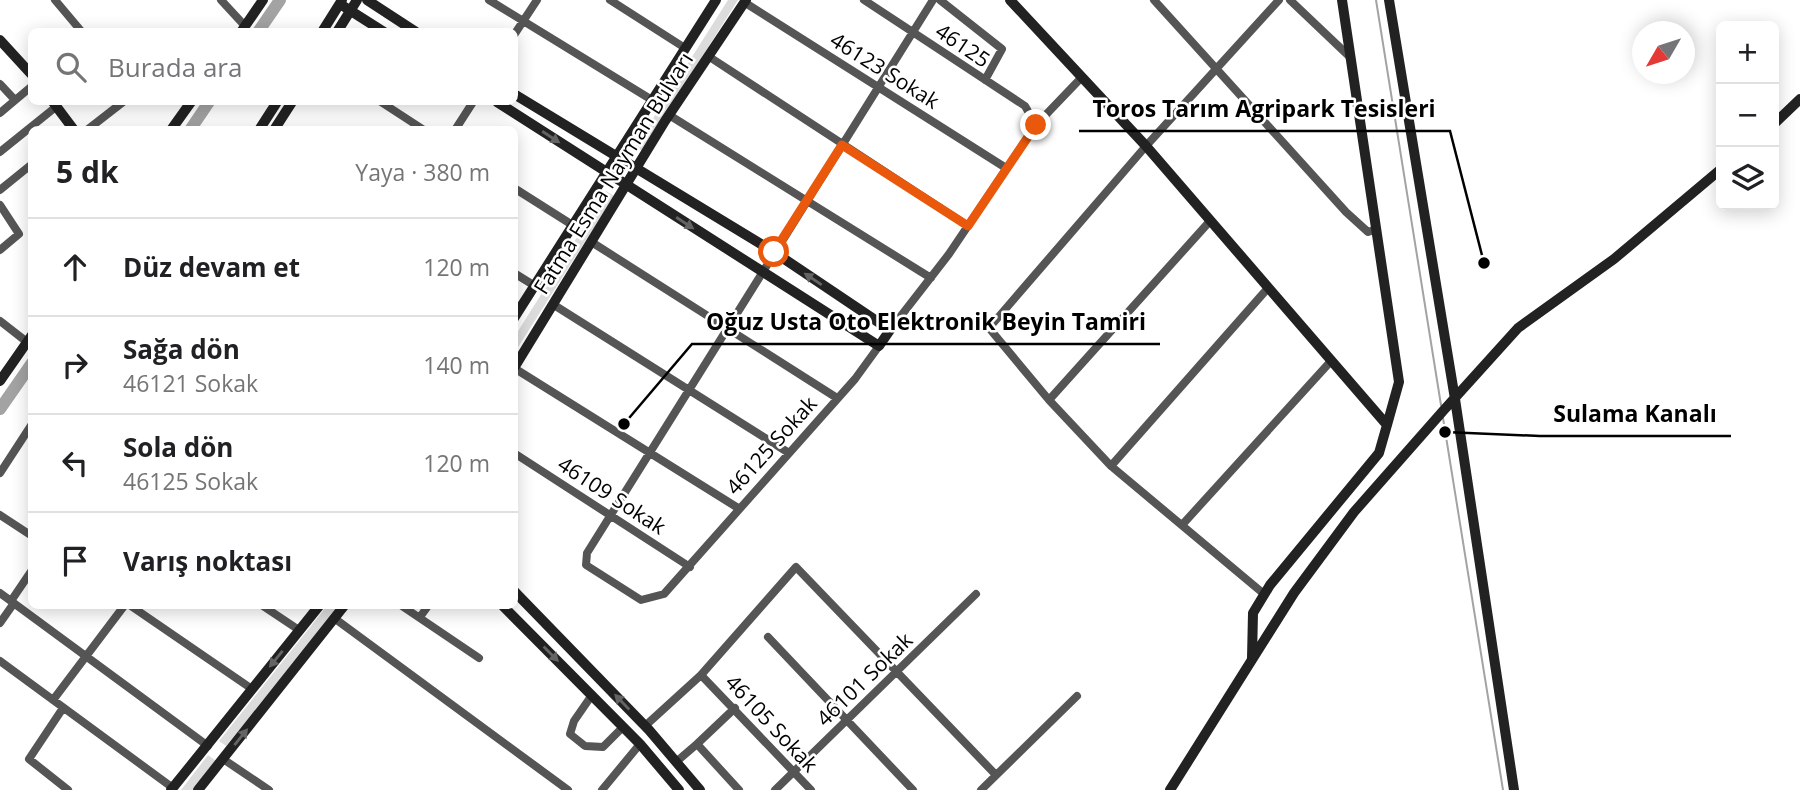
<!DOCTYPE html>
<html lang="tr">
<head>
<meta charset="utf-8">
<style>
	body { margin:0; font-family:"Open Sans",sans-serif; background:#f2f2f2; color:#202124 }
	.controls { position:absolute; right:21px; top:21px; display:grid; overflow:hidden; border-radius:10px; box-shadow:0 4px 18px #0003 }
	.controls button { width:63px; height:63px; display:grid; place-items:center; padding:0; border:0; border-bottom:2px solid #e0e0e0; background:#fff; color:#202124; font:35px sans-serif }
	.compass { position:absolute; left:1632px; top:21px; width:63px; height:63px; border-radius:50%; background:#fff; box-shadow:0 4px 18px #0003; rotate:231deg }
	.stop { position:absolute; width:21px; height:21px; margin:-16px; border:5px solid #ea580c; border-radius:50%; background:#fff }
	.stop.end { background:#ea580c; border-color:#fff; box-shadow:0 2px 7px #0008 }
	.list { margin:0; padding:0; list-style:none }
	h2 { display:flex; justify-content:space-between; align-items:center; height:91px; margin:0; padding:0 28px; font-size:30px }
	h2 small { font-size:23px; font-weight:400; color:#757577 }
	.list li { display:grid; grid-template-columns:46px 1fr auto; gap:21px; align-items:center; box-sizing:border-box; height:98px; padding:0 28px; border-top:2px solid #e0e0e0 }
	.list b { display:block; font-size:26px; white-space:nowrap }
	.list p { margin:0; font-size:23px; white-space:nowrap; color:#757577 }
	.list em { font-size:23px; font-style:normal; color:#757577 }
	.icon { flex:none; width:38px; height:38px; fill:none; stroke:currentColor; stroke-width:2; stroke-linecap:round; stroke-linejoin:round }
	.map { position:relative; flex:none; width:1800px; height:790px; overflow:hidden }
	.search { position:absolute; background:#fff; box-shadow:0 4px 18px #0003; left:28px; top:28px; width:490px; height:77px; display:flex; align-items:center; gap:18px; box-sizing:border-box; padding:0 24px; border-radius:10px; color:#757577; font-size:26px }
	.panel { position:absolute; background:#fff; box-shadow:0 4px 18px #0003; left:28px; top:126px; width:490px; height:483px; border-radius:10px }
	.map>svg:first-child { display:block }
	.green { fill:#dcdcdc }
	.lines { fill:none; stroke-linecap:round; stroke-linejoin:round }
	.stream { stroke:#a3a3a3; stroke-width:2 }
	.river { stroke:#a3a3a3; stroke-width:12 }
	.street { stroke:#555; stroke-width:8 }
	.secondary { stroke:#222; stroke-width:10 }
	.oneway { fill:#646464 }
	.route { stroke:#ea580c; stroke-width:9 }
	.labels { text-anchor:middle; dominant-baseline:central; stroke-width:5; stroke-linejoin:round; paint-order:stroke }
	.street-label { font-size:21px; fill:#000; stroke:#fff }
	.leader { fill:none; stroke:#000; stroke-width:2.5 }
	.callout-dot { fill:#000; stroke:#fff; stroke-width:2.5 }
	.callout-label { font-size:23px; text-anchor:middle; font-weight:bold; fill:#000; stroke:#fff; stroke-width:5; stroke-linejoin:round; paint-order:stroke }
</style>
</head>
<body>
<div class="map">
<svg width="1800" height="790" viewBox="0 0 1800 790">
	<rect width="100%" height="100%" fill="#fff"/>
	<path class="green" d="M728,0H738L642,151L635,147Z
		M606,191L614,196L515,352V336Z
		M327,606H340L226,746L219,741Z
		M208,755L216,761L193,790H181Z"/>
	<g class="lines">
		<path class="stream" d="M1376,0L1441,405
			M1443,418L1503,790"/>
		<path class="river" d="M258,32L280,0
			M190,130L209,102
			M0,409L32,363"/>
		<path class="street" d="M55,0L82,32
			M221,0L245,26
			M489,0L652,100
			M610,0L685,48
			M864,0L1025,106L1036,125
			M940,0L1002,49L985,80
			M1154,0L1346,212L1368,232L1377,229
			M1290,0L1351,58
			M744,2L1006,168
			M514,35L537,0
			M708,56L968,226
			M0,84L15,100
			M381,102L424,130
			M0,113L32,86
			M669,115L931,278
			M87,130L123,102
			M455,130L473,102
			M0,152L57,106
			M514,188L574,226
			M0,190L32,164
			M0,205L19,234L0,250
			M1210,221L1049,400L1111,466L1268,288
			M593,243L837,398
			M514,273L535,286
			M554,305L789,453
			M0,321L27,342
			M890,330L949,254L1036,125L1082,77
			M879,346L855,379L664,594L641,600L586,565L587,553L933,0
			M514,368L738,508
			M1049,400L989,328L1146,146L1279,0
			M514,453L690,567
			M1111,466L1264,594
			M0,473L32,424
			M0,515L32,536
			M1182,525L1331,361
			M0,593L208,746
			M11,601L32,570
			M131,606L252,689
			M263,606L299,630
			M402,606L479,658
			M420,617L428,606
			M334,618L568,790
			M0,623L14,603
			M768,637L913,790
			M0,661L173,788
			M701,675L796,567L995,774
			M592,695L574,721L570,734L585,746L603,747L623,727
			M53,700L124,606
			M63,708L29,759L68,790
			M645,726L701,675L811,790
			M697,744L735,708
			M223,759L269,790
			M676,762L697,744L739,790
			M602,790L640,744
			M775,790L976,594
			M981,790L1077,696"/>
		<path class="secondary" d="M367,0L416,32
			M1010,0L1146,146L1387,425L1379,453L1270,585L1253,613L1252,658
			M1342,0L1399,382L1387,425
			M1389,0L1455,399L1514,790
			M340,4L384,32
			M241,32L263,0
			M322,32L342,0
			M337,32L357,0
			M0,40L32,75
			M53,102L74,130
			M497,102L879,346L890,330L774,252L514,94
			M1774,124L1800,99
			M171,130L191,102
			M259,130L277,102
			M274,130L292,102
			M514,318L716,0
			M514,368L665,121L746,0
			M0,381L32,335
			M514,591L649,730L700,790
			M503,606L640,744L679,790
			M171,790L319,606
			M198,790L344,606
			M1170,790L1294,593L1354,512L1443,411L1518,328L1614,259L1721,169"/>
	</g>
	<defs><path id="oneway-solid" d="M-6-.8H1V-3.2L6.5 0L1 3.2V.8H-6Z" transform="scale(1.75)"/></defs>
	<g class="oneway">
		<use href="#oneway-solid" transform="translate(551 137) rotate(33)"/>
		<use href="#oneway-solid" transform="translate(685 223) rotate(33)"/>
		<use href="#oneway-solid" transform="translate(813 279) rotate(-146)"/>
		<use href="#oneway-solid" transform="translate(551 654) rotate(45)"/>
		<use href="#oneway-solid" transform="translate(276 659) rotate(129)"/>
		<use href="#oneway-solid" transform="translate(622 702) rotate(-134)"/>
		<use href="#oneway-solid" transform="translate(241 737) rotate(-51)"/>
	</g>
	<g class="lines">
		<path class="route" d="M774,252L842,145L968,226L1036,125"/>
	</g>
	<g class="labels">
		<g class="street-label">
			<text transform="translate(963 45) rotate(34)">46125</text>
			<text transform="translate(885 70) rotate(32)">46123 Sokak</text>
			<text transform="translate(613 173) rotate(-58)">Fatma Esma Nayman Bulvarı</text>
			<text transform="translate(771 445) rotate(-48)">46125 Sokak</text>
			<text transform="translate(612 495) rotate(33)">46109 Sokak</text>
			<text transform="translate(864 679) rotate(-44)">46101 Sokak</text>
			<text transform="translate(772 723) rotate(47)">46105 Sokak</text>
		</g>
	</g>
	<path class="leader" d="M1484 263L1450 131H1079M624 424L692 344H1160M1445 432L1540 436H1731"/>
	<g class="callout-dot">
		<circle cx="1484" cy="263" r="7"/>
		<circle cx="624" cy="424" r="7"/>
		<circle cx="1445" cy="432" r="7"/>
	</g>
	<g class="callout-label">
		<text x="1264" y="117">Toros Tarım Agripark Tesisleri</text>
		<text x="926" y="330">Oğuz Usta Oto Elektronik Beyin Tamiri</text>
		<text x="1635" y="422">Sulama Kanalı</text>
	</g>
</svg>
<div class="controls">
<button>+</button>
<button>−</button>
<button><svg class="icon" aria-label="layers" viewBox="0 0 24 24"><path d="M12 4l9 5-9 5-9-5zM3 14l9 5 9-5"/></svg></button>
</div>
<svg class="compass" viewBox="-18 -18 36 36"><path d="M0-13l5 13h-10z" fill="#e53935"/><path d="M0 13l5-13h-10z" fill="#757577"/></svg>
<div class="stop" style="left:774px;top:252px"></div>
<div class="stop end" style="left:1036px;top:125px"></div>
<div class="search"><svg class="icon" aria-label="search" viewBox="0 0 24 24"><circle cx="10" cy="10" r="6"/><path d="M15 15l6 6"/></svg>Burada ara</div>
<section class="panel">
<h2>5 dk<small>Yaya · 380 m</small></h2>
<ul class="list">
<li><svg class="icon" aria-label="ahead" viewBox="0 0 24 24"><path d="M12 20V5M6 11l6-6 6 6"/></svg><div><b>Düz devam et</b></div><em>120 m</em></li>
<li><svg class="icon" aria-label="right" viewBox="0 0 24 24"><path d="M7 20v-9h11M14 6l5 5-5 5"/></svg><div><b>Sağa dön</b><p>46121 Sokak</p></div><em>140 m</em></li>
<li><svg class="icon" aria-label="left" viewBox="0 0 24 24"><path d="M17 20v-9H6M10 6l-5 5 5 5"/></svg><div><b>Sola dön</b><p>46125 Sokak</p></div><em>120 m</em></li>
<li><svg class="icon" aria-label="arrive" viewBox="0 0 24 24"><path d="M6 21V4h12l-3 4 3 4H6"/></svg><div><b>Varış noktası</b></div></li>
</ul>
</section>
</div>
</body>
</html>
